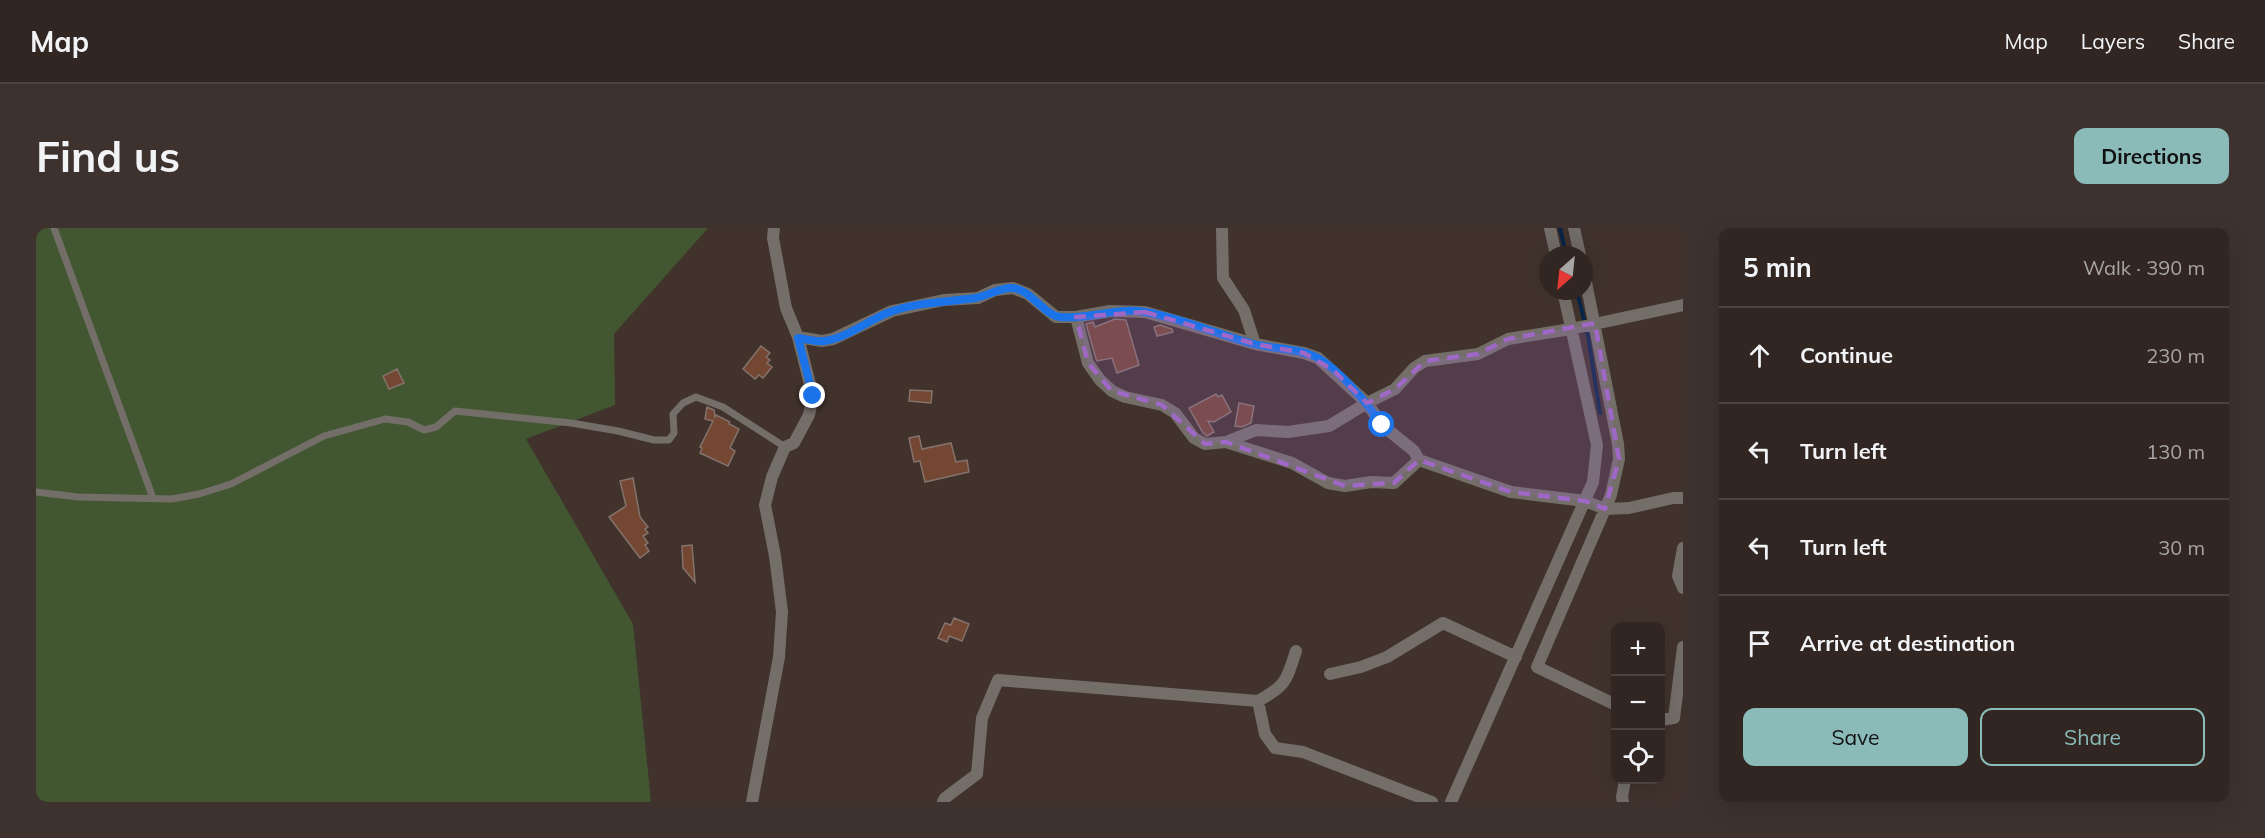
<!DOCTYPE html>
<html lang="en">
<head>
<meta charset="utf-8">
<style>
	body { margin:0; font-family:Mulish,sans-serif; background:#3d322e; color:#f1f3f6 }
	.controls { position:absolute; right:18px; bottom:18px; display:grid; overflow:hidden; border-radius:12px; box-shadow:0 6px 24px #0002 }
	.controls button { width:54px; height:54px; display:grid; place-items:center; padding:0; border:0; border-bottom:2px solid #4c433f; background:#312621; color:#f1f3f6; font:30px sans-serif }
	.compass { position:absolute; left:1503px; top:18px; width:54px; height:54px; border-radius:50%; background:#312621; box-shadow:0 6px 24px #0002; rotate:207deg }
	.stop { position:absolute; width:18px; height:18px; margin:-14px; border:4px solid #1a73e8; border-radius:50%; background:#fff }
	.stop.end { background:#1a73e8; border-color:#fff; box-shadow:0 2px 6px #0008 }
	.list { margin:0; padding:0; list-style:none }
	h2 { display:flex; justify-content:space-between; align-items:center; height:78px; margin:0; padding:0 24px; font-size:26px }
	h2 small { font-size:20px; font-weight:400; color:#a8a5a5 }
	.list li { display:grid; grid-template-columns:39px 1fr auto; gap:18px; align-items:center; box-sizing:border-box; height:96px; padding:0 24px; border-top:2px solid #4c433f }
	.list b { display:block; font-size:22px; white-space:nowrap }
	.list em { font-size:20px; font-style:normal; color:#a8a5a5 }
	.actions { display:flex; gap:12px; padding:18px 24px }
	.actions a { flex:1; padding:14px 0; border:2px solid #8bbbb9; border-radius:12px; text-align:center; font-size:21px; color:#8bbbb9 }
	.actions .main { background:#8bbbb9; color:#111 }
	.icon { flex:none; width:33px; height:33px; fill:none; stroke:currentColor; stroke-width:2; stroke-linecap:round; stroke-linejoin:round }
	.map { position:relative; flex:none; width:1647px; height:574px; overflow:hidden; border-radius:12px }
	header { display:flex; align-items:center; gap:36px; box-sizing:border-box; height:84px; padding:0 30px; background:#312621; border-bottom:2px solid #4c433f }
	header strong { font-size:28px }
	nav { display:flex; gap:33px; margin-inline-start:auto; font-size:21px }
	.intro { display:flex; align-items:center; justify-content:space-between; box-sizing:border-box; height:144px; padding:0 36px }
	h1 { margin:0; font-size:42px }
	.button { padding:15px 27px; border-radius:12px; background:#8bbbb9; color:#111; font-size:21px; font-weight:700 }
	main { display:flex; gap:36px; padding:0 36px }
	aside { flex:1; background:#312621; border-radius:12px; box-shadow:0 6px 24px #0002 }
	.map>svg:first-child { display:block }
	.green { fill:#425731 }
	.lines { fill:none; stroke-linecap:round; stroke-linejoin:round }
	.stream { stroke:#082545; stroke-width:4 }
	.building { fill:#744733; stroke:#84736c; stroke-width:1.5 }
	.lane { stroke:#746e69; stroke-width:7 }
	.street { stroke:#746e69; stroke-width:12 }
	.route { stroke:#1a73e8; stroke-width:8 }
	.marked { fill:#9f68c6; fill-opacity:0.2; stroke:#9f68c6; stroke-width:4.5; stroke-dasharray:12 8; stroke-linejoin:round }
</style>
</head>
<body>
<header>
<strong>Map</strong>
<nav><a>Map</a><a>Layers</a><a>Share</a></nav>
</header>
<div class="intro"><h1>Find us</h1><a class="button">Directions</a></div>
<main>
<div class="map">
<svg width="1647" height="574" viewBox="0 0 1647 574">
	<rect width="100%" height="100%" fill="#41322c"/>
	<path class="green" d="M0,0H672L578,106L579,177L490,211L597,396L615,574H0Z"/>
	<g class="lines">
		<path class="stream" d="M1524,0L1530,27
			M1541,63L1552,108L1564,185"/>
	</g>
	<path class="building" d="M1079,91L1090,92L1103,137L1081,145L1076,130L1061,133L1060,131L1050,96L1057,94L1059,99Z
		M1124,97L1136,101L1137,104L1121,108L1118,99Z
		M725,118L734,125L730,129L734,132L731,135L736,139L727,150L723,147L719,151L707,141Z
		M361,141L368,155L353,161L347,148Z
		M874,162L896,163L895,175L873,173Z
		M1180,166L1182,169L1186,167L1195,184L1178,194L1172,193L1178,204L1171,208L1167,205L1153,180Z
		M1203,175L1218,178L1215,195L1206,199L1199,198Z
		M671,179L678,182L679,189L680,187L694,194L693,196L703,201L694,220L699,223L692,238L664,225L666,220L664,219L677,193L669,191Z
		M883,208L886,221L915,215L920,234L931,232L933,244L889,254L884,233L878,234L873,210Z
		M597,250L604,289L612,299L609,301L612,305L607,308L612,315L609,317L613,323L604,330L573,289L590,278L584,253Z
		M656,317L659,354L647,340L646,318Z
		M918,390L933,396L926,413L913,408L911,414L902,410L909,395L915,397Z"/>
	<g class="lines">
		<path class="lane" d="M18,0L117,270
			M0,264L42,269L136,271L163,266L195,256L288,208L349,191L372,194L388,202L400,199L419,183L535,195L582,203L618,212H633L638,205L637,186L647,175L660,169L687,179L749,219"/>
		<path class="street" d="M1514,0L1520,27
			M1538,0L1544,27
			M1548,44L1582,216L1583,231L1575,267L1501,439L1580,477
			M1040,89L1052,135L1064,152L1076,163L1089,169L1126,177L1139,185L1158,210L1169,216L1190,214L1256,235L1292,255L1309,258L1335,254L1358,255L1383,232L1475,264L1549,273L1569,281L1593,280L1637,270H1647
			M762,109L786,113L797,111L856,83L908,72L942,70L959,62L977,60L992,66L1020,89H1040L1074,83L1109,84L1219,116L1208,82L1187,50L1186,0
			M1219,116L1268,125L1282,130L1331,175L1346,197L1378,223L1383,232
			M1190,214L1220,202L1252,204L1293,198L1331,175L1359,161L1378,140L1389,133L1442,126L1472,111L1535,101L1647,77
			M1647,320L1642,348L1647,360
			M1294,446L1325,439L1351,429L1407,395L1480,429
			M1222,473L1229,506L1239,520L1267,524L1396,574
			M1624,492L1638,490L1647,419
			M716,574L743,429L746,384L739,328L729,277L736,249L749,219L758,215L773,187L777,168L762,109L750,80L737,10L738,0
			M907,574L909,570L941,546L946,490L962,452L1222,473C1251,457 1250,453 1260,423
			M1415,574L1557,254L1561,217L1527,63
			M1587,574L1586,569L1589,552"/>
	</g>
	<g class="lines">
		<path class="route" d="M777,168L762,110C770,111 780,114 788,113C809,111 834,91 854,84C880,74 913,74 939,70C951,68 961,61 974,60C994,59 1007,87 1024,89C1052,92 1080,79 1109,84C1145,90 1183,107 1218,116C1238,121 1261,120 1280,129C1303,141 1331,175 1346,197"/>
	</g>
	<path class="marked" d="M1109,84L1219,116L1268,125L1297,142L1331,175L1359,161L1389,133L1442,126L1472,111L1559,95L1583,231L1569,281L1549,273L1475,264L1383,232L1358,255L1309,258L1190,214L1169,216L1126,177L1076,163L1052,135L1040,89Z"/>
</svg>
<div class="controls">
<button>+</button>
<button>−</button>
<button><svg class="icon" aria-label="locate" viewBox="0 0 24 24"><circle cx="12" cy="12" r="6"/><path d="M12 2v4M12 18v4M2 12h4M18 12h4"/></svg></button>
</div>
<svg class="compass" viewBox="-18 -18 36 36"><path d="M0-13l5 13h-10z" fill="#e53935"/><path d="M0 13l5-13h-10z" fill="#a8a5a5"/></svg>
<div class="stop" style="left:1346px;top:197px"></div>
<div class="stop end" style="left:777px;top:168px"></div>
</div>
<aside>
<h2>5 min<small>Walk · 390 m</small></h2>
<ul class="list">
<li><svg class="icon" aria-label="ahead" viewBox="0 0 24 24"><path d="M12 20V5M6 11l6-6 6 6"/></svg><div><b>Continue</b></div><em>230 m</em></li>
<li><svg class="icon" aria-label="left" viewBox="0 0 24 24"><path d="M17 20v-9H6M10 6l-5 5 5 5"/></svg><div><b>Turn left</b></div><em>130 m</em></li>
<li><svg class="icon" aria-label="left" viewBox="0 0 24 24"><path d="M17 20v-9H6M10 6l-5 5 5 5"/></svg><div><b>Turn left</b></div><em>30 m</em></li>
<li><svg class="icon" aria-label="arrive" viewBox="0 0 24 24"><path d="M6 21V4h12l-3 4 3 4H6"/></svg><div><b>Arrive at destination</b></div></li>
</ul>
<div class="actions"><a class="main">Save</a><a>Share</a></div>
</aside>
</main>
</body>
</html>
